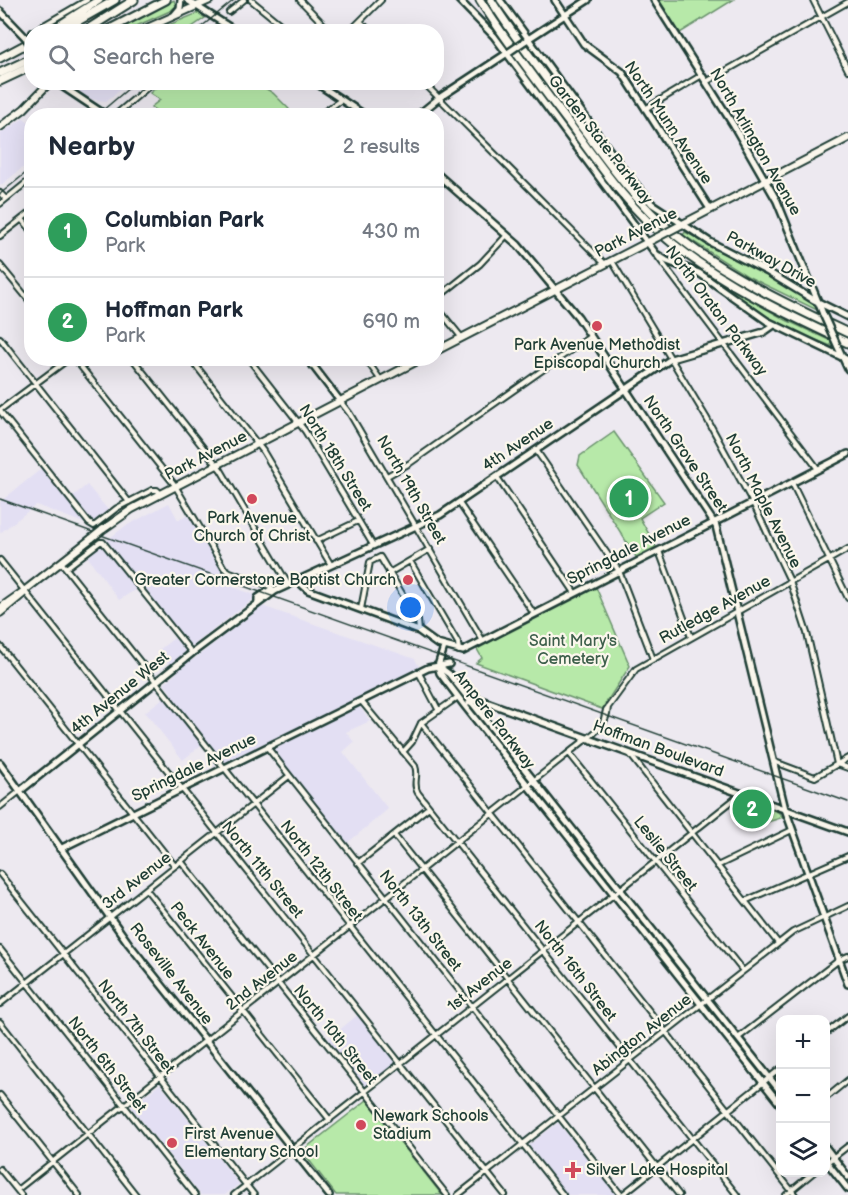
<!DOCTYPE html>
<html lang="en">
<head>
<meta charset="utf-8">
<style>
	body { margin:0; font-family:"Balsamiq Sans",sans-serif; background:#f2f2f3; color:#1f2937 }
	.controls { position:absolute; right:18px; bottom:18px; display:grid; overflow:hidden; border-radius:12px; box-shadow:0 6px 24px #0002 }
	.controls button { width:54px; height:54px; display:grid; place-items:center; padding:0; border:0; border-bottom:2px solid #e0e1e3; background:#fff; color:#1f2937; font:30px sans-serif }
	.you { position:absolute; left:411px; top:608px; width:21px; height:21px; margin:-15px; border:4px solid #fff; border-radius:50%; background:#1a73e8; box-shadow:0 0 0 9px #1a73e833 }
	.badge { display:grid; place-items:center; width:39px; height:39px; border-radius:50%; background:#db2777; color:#fff; font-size:20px; font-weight:700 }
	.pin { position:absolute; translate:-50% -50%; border:3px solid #fff; box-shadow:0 2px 6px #0006 }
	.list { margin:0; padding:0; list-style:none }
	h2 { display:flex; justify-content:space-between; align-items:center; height:78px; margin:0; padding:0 24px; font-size:26px }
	h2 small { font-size:20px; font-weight:400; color:#747a83 }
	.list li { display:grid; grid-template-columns:39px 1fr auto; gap:18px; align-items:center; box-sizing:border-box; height:90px; padding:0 24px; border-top:2px solid #e0e1e3 }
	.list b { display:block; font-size:22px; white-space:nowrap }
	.list p { margin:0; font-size:20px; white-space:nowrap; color:#747a83 }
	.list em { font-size:20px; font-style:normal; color:#747a83 }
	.icon { flex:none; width:33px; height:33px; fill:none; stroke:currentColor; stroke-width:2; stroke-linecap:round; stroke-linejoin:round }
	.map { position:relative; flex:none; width:848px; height:1195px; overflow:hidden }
	.search { position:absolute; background:#fff; box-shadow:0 6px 24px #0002; left:24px; top:24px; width:420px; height:66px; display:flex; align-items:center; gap:15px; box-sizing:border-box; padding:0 21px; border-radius:24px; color:#747a83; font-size:22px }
	.panel { position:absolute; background:#fff; box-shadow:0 6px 24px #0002; left:24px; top:108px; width:420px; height:258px; border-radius:24px }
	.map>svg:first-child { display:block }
	.built { fill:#e3dff3 }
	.green { fill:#b7e9a9; stroke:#6b936e; stroke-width:1.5 }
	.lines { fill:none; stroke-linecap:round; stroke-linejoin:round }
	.street-casing { stroke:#1f3d34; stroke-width:8 }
	.secondary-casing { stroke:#1f3d34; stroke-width:10 }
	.primary-casing { stroke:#1f3d34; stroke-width:10 }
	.highway-casing { stroke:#1f3d34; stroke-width:11 }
	.street { stroke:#fbf7ec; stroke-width:4 }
	.secondary { stroke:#fbf7ec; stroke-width:5 }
	.primary { stroke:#fbf7ec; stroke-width:6 }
	.highway { stroke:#fbf7ec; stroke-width:7 }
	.rail { stroke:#1f3d34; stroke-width:1.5 }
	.secondary-bridge-casing { stroke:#1f3d34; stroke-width:10; stroke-linecap:butt }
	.primary-bridge-casing { stroke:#1f3d34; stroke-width:10; stroke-linecap:butt }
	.secondary-bridge { stroke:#fbf7ec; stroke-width:5 }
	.primary-bridge { stroke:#fbf7ec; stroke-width:6 }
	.poi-dot { fill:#d1495b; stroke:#fbf7ec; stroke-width:2 }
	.labels { text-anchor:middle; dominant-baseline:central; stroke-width:4.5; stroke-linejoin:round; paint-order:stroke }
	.street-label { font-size:16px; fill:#1f3d34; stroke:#fbf7ec }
	.poi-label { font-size:16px; fill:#1f3d34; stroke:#fbf7ec; text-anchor:start }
	.park-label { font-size:16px; fill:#3d5f4b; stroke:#fbf7ec }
</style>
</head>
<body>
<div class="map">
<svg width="848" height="1195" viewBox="0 0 848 1195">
	<rect width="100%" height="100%" fill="#ede9f0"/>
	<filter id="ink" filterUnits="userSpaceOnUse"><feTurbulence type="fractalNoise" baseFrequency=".0167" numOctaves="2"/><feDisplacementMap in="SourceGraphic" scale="12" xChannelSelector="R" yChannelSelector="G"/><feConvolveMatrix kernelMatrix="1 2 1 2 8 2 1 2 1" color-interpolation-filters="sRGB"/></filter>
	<g filter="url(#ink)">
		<path class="built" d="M62,83H129L106,101L88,99L91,105Z
			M24,118L31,124V161L0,186V134Z
			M41,469L67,501L87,485L108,510L89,525L36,505L0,533V502Z
			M169,503L178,520L187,515L224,571L220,582L257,596L192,646L178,634L138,588L119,600L87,556L124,527Z
			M262,606L415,659L419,667L224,764L206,741L183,760L145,712L171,692L164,684L177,673L159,650L174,638L193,660Z
			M358,705L370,721L346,732L354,742L343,752L388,809L345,845L269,748Z
			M360,1013L400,1064L365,1091L326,1041Z
			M160,1084L239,1184L225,1195H201L131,1107Z
			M558,1123L618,1195H567L529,1145Z"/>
		<path class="green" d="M174,0L176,6L170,11L125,31H116Z
			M659,0H733L680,33Z
			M198,13L205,18L186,31H154Z
			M163,82L257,83L273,93L289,109L285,115H162L151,107L160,100L150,93Z
			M685,232L776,279L814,305L817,310L747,276L683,235Z
			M716,281L786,320L831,341V346L782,326L751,309Z
			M614,432L664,502L640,518L656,547L636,557L578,465L580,456Z
			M595,585L630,666L602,709L476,663L482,658L477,649Z
			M742,799L778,812L783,817C759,826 750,827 734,805Z
			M367,1100L442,1195H336L302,1151Z"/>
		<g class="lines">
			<defs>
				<path id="street" d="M251,0L290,32
					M300,0L331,32
					M813,0L848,70
					M229,12L244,0
					M360,21L371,32
					M32,32L87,0
					M217,32L225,24
					M349,32L381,0
					M423,82L605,264
					M706,82L848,2
					M645,109L702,75
					M114,116L154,82
					M318,116L341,100
					M0,193L6,199
					M0,204L32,178
					M22,219L32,231
					M0,236L32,211
					M658,257L818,469
					M612,261L706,417L753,503L790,581L807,633L837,764L848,768
					M0,265L32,304
					M436,299L480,264L507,235
					M436,306L462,338
					M0,338L129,502
					M74,358L174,484L224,568L230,572L270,586L275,591
					M132,358L221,470L288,584
					M190,358L263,451L331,565
					M248,358L305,431L373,545
					M365,358L380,379
					M340,401L350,414L483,641
					M0,410L70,358
					M0,411L89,523L94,526L117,508L152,490H157L161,494
					M536,450L619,571L653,659
					M387,476L410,463L591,336
					M497,477L575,593
					M792,483L848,598
					M459,503L534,614
					M316,541L358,521
					M659,551L691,637
					M0,560L505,1195
					M410,561L458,643L459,651
					M61,562L563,1195
					M66,568L100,542H103L192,653
					M389,573L430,549
					M361,609L370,562L380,557L418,620L419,631
					M0,646L175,866
					M419,673L439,711
					M361,701L415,766C419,776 412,784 418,793L737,1195
					M481,714L486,704
					M421,723L795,1195
					M603,723L606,710L636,669L848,549
					M267,747L621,1195
					M403,752L412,742L421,723L458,697
					M569,753L743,971
					M629,753L778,943
					M775,762L815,777L848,758
					M0,807L20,791
					M394,835L679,1195
					M181,861L447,1195
					M358,863L429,807
					M717,866L792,830
					M0,874L254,1195
					M146,889L330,1120
					M745,901L848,856
					M0,949L195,1195
					M0,1004L289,776
					M0,1022L136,1195
					M826,1033L848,1016
					M738,1038L839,960L848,956
					M0,1095L79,1195
					M826,1098L848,1080
					M826,1163L848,1146
					M0,1169L21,1195
					M17,1190L580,744C594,733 607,726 608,707
					M234,1195L741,794
					M458,1195L793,932L848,906
					M622,1195L780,1069
					M786,1195L814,1172"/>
				<path id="secondary" d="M187,0L237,32
					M459,0L494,36L656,254L667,261L699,273L767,321L848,360
					M500,0L626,173L652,204L710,242L768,272L814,300L848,317
					M555,0L584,44L622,72L710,209
					M654,0L734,126L777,201L823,314
					M0,11L26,38
					M175,14L180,8L181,0
					M525,41L588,0
					M56,82L107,116
					M315,82L366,116
					M417,116L439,98L509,52
					M436,173L518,245L578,317L716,526L785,809L848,984
					M837,345L848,369
					M307,358L340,401
					M297,580L308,590L419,631L437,644L463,651L848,454
					M258,602V598L270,590L275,591L440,515L671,359L764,332L774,325
					M438,666L440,673L465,706L780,1104
					M438,666L449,674L481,714L780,1091
					M438,666L444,647
					M469,703L478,699L848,832
					M0,763L129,944L329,1195
					M20,791L192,653L275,591
					M60,849L428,668L449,664
					M826,1148L848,1177
					M826,1161L848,1189"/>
				<path id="primary" d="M138,32L210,0
					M0,127L24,109L50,82
					M677,227L848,138
					M436,351L654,239
					M102,530L132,509L423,358
					M0,608L24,591L92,538
					M0,613L23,594"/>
				<path id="highway" d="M480,0C507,43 538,82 568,122C599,164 629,209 671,242C724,285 786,314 848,343
					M491,0C514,37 542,72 568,108C601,153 633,201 677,236C728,277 789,305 848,333
					M49,32L99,0
					M59,32L115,0
					M83,32L134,0
					M104,32L166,0
					M0,58L32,41
					M0,73L32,58
					M0,81L32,66"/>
			</defs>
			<use href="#street" class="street-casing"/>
			<use href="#secondary" class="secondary-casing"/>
			<use href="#primary" class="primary-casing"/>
			<use href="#highway" class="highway-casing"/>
			<use href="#street" class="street"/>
			<use href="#secondary" class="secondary"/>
			<use href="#primary" class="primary"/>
			<use href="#highway" class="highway"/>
			<path class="rail" d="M195,32L234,0
				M96,116L136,82
				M0,194L32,168
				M0,499L848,802"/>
			<defs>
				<path id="secondary-bridge" d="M26,38L32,47
					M509,52L525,41
					M823,314L837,345"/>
				<path id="primary-bridge" d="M654,239L677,227
					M92,538L102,530"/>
			</defs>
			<use href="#secondary-bridge" class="secondary-bridge-casing"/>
			<use href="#primary-bridge" class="primary-bridge-casing"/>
			<use href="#secondary-bridge" class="secondary-bridge"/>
			<use href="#primary-bridge" class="primary-bridge"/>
		</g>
	</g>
	<g class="poi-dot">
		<circle cx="597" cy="326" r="6"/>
		<circle cx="252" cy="499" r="6"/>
		<circle cx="408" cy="580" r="6"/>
		<circle cx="361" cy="1125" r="6"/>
		<circle cx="172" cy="1143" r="6"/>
		<path d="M570 1161h6v6h6v6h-6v6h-6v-6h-6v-6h6z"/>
	</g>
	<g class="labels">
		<g class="street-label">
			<text transform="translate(668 123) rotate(56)">North Munn Avenue</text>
			<text transform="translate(600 140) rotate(52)">Garden State Parkway</text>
			<text transform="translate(755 142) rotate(60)">North Arlington Avenue</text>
			<text transform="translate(636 233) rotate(-27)">Park Avenue</text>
			<text transform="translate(771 260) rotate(29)">Parkway Drive</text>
			<text transform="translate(716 311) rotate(53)">North Oraton Parkway</text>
			<text transform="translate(518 445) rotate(-34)">4th Avenue</text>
			<text transform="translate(685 454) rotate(56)">North Grove Street</text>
			<text transform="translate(206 456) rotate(-27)">Park Avenue</text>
			<text transform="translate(335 458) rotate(58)">North 18th Street</text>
			<text transform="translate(411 490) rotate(60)">North 19th Street</text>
			<text transform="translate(763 501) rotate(63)">North Maple Avenue</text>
			<text transform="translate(629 550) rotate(-27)">Springdale Avenue</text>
			<text transform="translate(715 610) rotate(-29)">Rutledge Avenue</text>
			<text transform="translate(120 693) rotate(-39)">4th Avenue West</text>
			<text transform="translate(494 720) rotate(52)">Ampere Parkway</text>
			<text transform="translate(658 749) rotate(20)">Hoffman Boulevard</text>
			<text transform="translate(194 768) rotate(-26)">Springdale Avenue</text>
			<text transform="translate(665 854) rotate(51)">Leslie Street</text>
			<text transform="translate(262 870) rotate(51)">North 11th Street</text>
			<text transform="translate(321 871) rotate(52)">North 12th Street</text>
			<text transform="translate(137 881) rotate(-38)">3rd Avenue</text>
			<text transform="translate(420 921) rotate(52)">North 13th Street</text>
			<text transform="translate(202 941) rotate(52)">Peck Avenue</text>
			<text transform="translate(575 971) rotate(52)">North 16th Street</text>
			<text transform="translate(171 974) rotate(52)">Roseville Avenue</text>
			<text transform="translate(262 981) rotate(-38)">2nd Avenue</text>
			<text transform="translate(480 985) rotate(-38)">1st Avenue</text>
			<text transform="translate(136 1027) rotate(52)">North 7th Street</text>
			<text transform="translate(335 1035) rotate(51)">North 10th Street</text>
			<text transform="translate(642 1035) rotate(-38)">Abington Avenue</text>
			<text transform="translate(107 1065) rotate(52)">North 6th Street</text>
		</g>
		<g class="poi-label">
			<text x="597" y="345" text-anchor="middle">Park Avenue Methodist<tspan x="597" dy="18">Episcopal Church</tspan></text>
			<text x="252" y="518" text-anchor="middle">Park Avenue<tspan x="252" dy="18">Church of Christ</tspan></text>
			<text x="396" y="580" text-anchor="end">Greater Cornerstone Baptist Church</text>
			<text x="373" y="1116">Newark Schools<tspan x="373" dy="18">Stadium</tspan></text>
			<text x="184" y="1134">First Avenue<tspan x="184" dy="18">Elementary School</tspan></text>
			<text x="586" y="1170">Silver Lake Hospital</text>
		</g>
		<g class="park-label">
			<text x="573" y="641">Saint Mary's<tspan x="573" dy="18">Cemetery</tspan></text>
		</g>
	</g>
</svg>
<div class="controls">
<button>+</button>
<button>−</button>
<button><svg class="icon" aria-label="layers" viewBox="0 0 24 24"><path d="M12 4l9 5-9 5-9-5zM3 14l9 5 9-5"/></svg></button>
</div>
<div class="you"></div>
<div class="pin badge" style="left:629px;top:498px;background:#2e9e5b">1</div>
<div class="pin badge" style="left:752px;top:809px;background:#2e9e5b">2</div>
<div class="search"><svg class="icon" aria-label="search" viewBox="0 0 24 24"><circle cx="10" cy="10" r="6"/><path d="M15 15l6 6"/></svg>Search here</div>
<section class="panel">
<h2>Nearby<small>2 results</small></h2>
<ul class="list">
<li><span class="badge" style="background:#2e9e5b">1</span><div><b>Columbian Park</b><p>Park</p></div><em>430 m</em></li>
<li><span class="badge" style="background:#2e9e5b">2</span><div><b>Hoffman Park</b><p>Park</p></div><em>690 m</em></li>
</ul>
</section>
</div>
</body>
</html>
